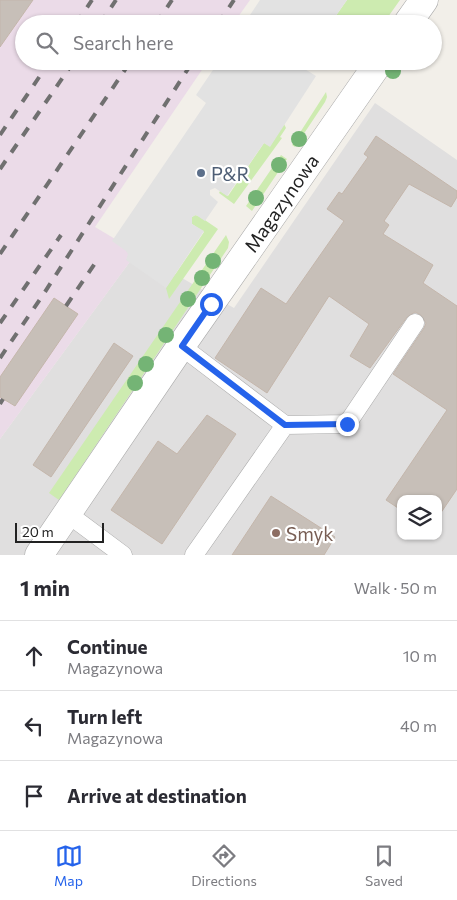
<!DOCTYPE html>
<html lang="en">
<head>
<meta charset="utf-8">
<style>
	body { margin:0; font-family:Commissioner,sans-serif; background:#f7f7f7; color:#2b2b33 }
	.controls { position:absolute; right:15px; bottom:15px; display:grid; overflow:hidden; border-radius:10px; box-shadow:0 1px 4px #0004 }
	.controls button { width:45px; height:45px; display:grid; place-items:center; padding:0; border:0; border-bottom:1px solid #e1e1e2; background:#fff; color:#2b2b33; font:25px sans-serif }
	.scale { position:absolute; left:15px; bottom:12px; width:89px; box-sizing:border-box; padding-left:5px; border:2px solid #222; border-top:0; font-size:14px; line-height:18px; white-space:nowrap; color:#222; -webkit-text-stroke:4px #fff; paint-order:stroke }
	.stop { position:absolute; width:15px; height:15px; margin:-11px; border:4px solid #2563eb; border-radius:50%; background:#fff }
	.stop.end { background:#2563eb; border-color:#fff; box-shadow:0 1px 5px #0008 }
	.list { margin:0; padding:0; list-style:none }
	h2 { display:flex; justify-content:space-between; align-items:center; height:65px; margin:0; padding:0 20px; font-size:21px }
	h2 small { font-size:16px; font-weight:400; color:#7c7c81 }
	.list li { display:grid; grid-template-columns:32px 1fr auto; gap:15px; align-items:center; box-sizing:border-box; height:70px; padding:0 20px; border-top:1px solid #e1e1e2 }
	.list b { display:block; font-size:19px; white-space:nowrap }
	.list p { margin:0; font-size:16px; white-space:nowrap; color:#7c7c81 }
	.list em { font-size:16px; font-style:normal; color:#7c7c81 }
	.icon { flex:none; width:28px; height:28px; fill:none; stroke:currentColor; stroke-width:2; stroke-linecap:round; stroke-linejoin:round }
	.map { position:relative; flex:none; width:457px; height:555px; overflow:hidden }
	.search { position:absolute; background:#fff; box-shadow:0 1px 4px #0004; left:15px; right:15px; top:15px; height:55px; display:flex; align-items:center; gap:12px; box-sizing:border-box; padding:0 18px; border-radius:28px; color:#7c7c81; font-size:19px }
	.sheet { height:275px; background:#fff }
	nav { display:flex; justify-content:space-around; align-items:center; box-sizing:border-box; height:70px; border-top:1px solid #e1e1e2; background:#fff; font-size:14px; color:#7c7c81 }
	nav a { display:grid; justify-items:center; gap:2px }
	nav .on { color:#2563eb }
	.map>svg:first-child { display:block }
	.residential { fill:#e0dfdf; fill-rule:evenodd }
	.industrial { fill:#ebdbe8 }
	.grass { fill:#cdebb0 }
	.parking { fill:#e2e2e2 }
	.building { fill:#c7bfb8; stroke:#c4b6ab }
	.lines { fill:none; stroke-linecap:round; stroke-linejoin:round }
	.service-casing { stroke:#a9a9a9; stroke-width:19 }
	.tertiary-casing { stroke:#a9a9a9; stroke-width:29 }
	.service { stroke:#fff; stroke-width:18 }
	.tertiary { stroke:#fff; stroke-width:28 }
	.rail { stroke:#707070; stroke-width:4; stroke-dasharray:10 10; stroke-linecap:butt }
	.tree { fill:#74b475 }
	.route { stroke:#2563eb; stroke-width:6 }
	.service-dot { fill:#5c6f8a; stroke:#fff; stroke-width:2 }
	.education-dot { fill:#8d6e63; stroke:#fff; stroke-width:2 }
	.labels { text-anchor:middle; dominant-baseline:central; stroke-width:4.5; stroke-linejoin:round; paint-order:stroke }
	.service-label { font-size:19px; fill:#4e5e75; stroke:#fff; text-anchor:start }
	.street-label { font-size:19px; fill:#222; stroke:#fff }
	.education-label { font-size:19px; fill:#785e54; stroke:#fff; text-anchor:start }
</style>
</head>
<body>
<div class="map">
<svg width="457" height="555" viewBox="0 0 457 555">
	<rect width="100%" height="100%" fill="#f2efe9"/>
	<path class="residential" d="M375,103L457,160V555H0V439L137,252L234,308ZM401,499H438V536H401Z"/>
	<path class="industrial" d="M0,0H250L233,24H24V61H208L95,227L137,252L0,439Z"/>
	<path class="grass" d="M347,0H400L383,24H330Z
		M326,92L327,97L325,102L295,147L292,145Z
		M284,124L286,128L280,137L282,138L234,204L219,193L220,191L228,196L264,143L270,146Z
		M281,155L287,159L252,211L246,206Z
		M195,215L199,216L218,229L169,299L166,288L204,232L192,224V217Z
		M226,235L229,242L228,248L59,500L49,493Z"/>
	<path class="parking" d="M260,0H347L330,24H244Z
		M219,61H292L316,76L270,147L264,143L227,196L215,188L210,190V195L218,202L205,221L196,215L192,217V224L204,231L166,288L126,260L128,254L126,251L112,241L206,103L196,95Z"/>
	<path class="building" d="M0,0H33L0,47Z
		M376,136L457,191V197L451,207L409,184L384,221L389,225L383,234L433,265L423,283L457,306V489L438,517V499H401V510L386,500L447,410L393,374L424,328L426,323L421,315L415,312L407,317L370,368L350,356L369,324L329,296L267,393L215,358L261,288L286,304L344,221L327,209L339,192L342,194L368,157L364,154Z
		M54,298L78,314L15,406L0,397V377Z
		M114,343L133,356L51,477L33,465Z
		M207,415L236,434L162,544L111,510L158,441L177,454Z
		M271,496L335,537L324,555H232Z"/>
	<g class="lines">
		<defs>
			<path id="service" d="M181,346L285,425
				M68,514L123,555
				M194,555L285,425L347,424L415,323"/>
			<path id="tertiary" d="M407,24L424,0
				M39,555L181,346L380,61"/>
		</defs>
		<use href="#service" class="service-casing"/>
		<use href="#tertiary" class="tertiary-casing"/>
		<use href="#service" class="service"/>
		<use href="#tertiary" class="tertiary"/>
		<path class="rail" d="M76,24L92,0
			M100,24L116,0
			M156,24L172,0
			M218,24L234,0
			M0,135L50,61
			M0,169L74,61
			M0,254L131,61
			M66,306L98,259
			M0,323L61,235
			M0,358L43,295L193,61
			M0,404L3,399"/>
	</g>
	<g class="tree">
		<circle cx="393" cy="71" r="8"/>
		<circle cx="299" cy="139" r="8"/>
		<circle cx="279" cy="165" r="8"/>
		<circle cx="256" cy="198" r="8"/>
		<circle cx="213" cy="261" r="8"/>
		<circle cx="202" cy="278" r="8"/>
		<circle cx="188" cy="299" r="8"/>
		<circle cx="166" cy="335" r="8"/>
		<circle cx="146" cy="364" r="8"/>
		<circle cx="135" cy="383" r="8"/>
	</g>
	<g class="lines">
		<path class="route" d="M211,304L182,346L285,425L347,424"/>
	</g>
	<circle class="service-dot" cx="201" cy="173" r="5"/>
	<circle class="education-dot" cx="276" cy="533" r="5"/>
	<g class="labels">
		<g class="service-label">
			<text x="211" y="173">P&amp;R</text>
		</g>
		<g class="street-label">
			<text transform="translate(281 203) rotate(-55)">Magazynowa</text>
		</g>
		<g class="education-label">
			<text x="286" y="533">Smyk</text>
		</g>
	</g>
</svg>
<div class="controls">
<button><svg class="icon" aria-label="layers" viewBox="0 0 24 24"><path d="M12 4l9 5-9 5-9-5zM3 14l9 5 9-5"/></svg></button>
</div>
<div class="scale">20 m</div>
<div class="stop" style="left:211px;top:304px"></div>
<div class="stop end" style="left:347px;top:424px"></div>
<div class="search"><svg class="icon" aria-label="search" viewBox="0 0 24 24"><circle cx="10" cy="10" r="6"/><path d="M15 15l6 6"/></svg>Search here</div>
</div>
<section class="sheet">
<h2>1 min<small>Walk · 50 m</small></h2>
<ul class="list">
<li><svg class="icon" aria-label="ahead" viewBox="0 0 24 24"><path d="M12 20V5M6 11l6-6 6 6"/></svg><div><b>Continue</b><p>Magazynowa</p></div><em>10 m</em></li>
<li><svg class="icon" aria-label="left" viewBox="0 0 24 24"><path d="M17 20v-9H6M10 6l-5 5 5 5"/></svg><div><b>Turn left</b><p>Magazynowa</p></div><em>40 m</em></li>
<li><svg class="icon" aria-label="arrive" viewBox="0 0 24 24"><path d="M6 21V4h12l-3 4 3 4H6"/></svg><div><b>Arrive at destination</b></div></li>
</ul>
</section>
<nav>
<a class="on"><svg class="icon" aria-label="map" viewBox="0 0 24 24"><path d="M3 6l6-2 6 2 6-2v14l-6 2-6-2-6 2zM9 4v14M15 6v14"/></svg>Map</a>
<a><svg class="icon" aria-label="directions" viewBox="0 0 24 24"><path d="M12 3l9 9-9 9-9-9zM9 14v-3h6M13 9l2 2-2 2"/></svg>Directions</a>
<a><svg class="icon" aria-label="saved" viewBox="0 0 24 24"><path d="M7 4h10v16l-5-4-5 4z"/></svg>Saved</a>
</nav>
</body>
</html>
